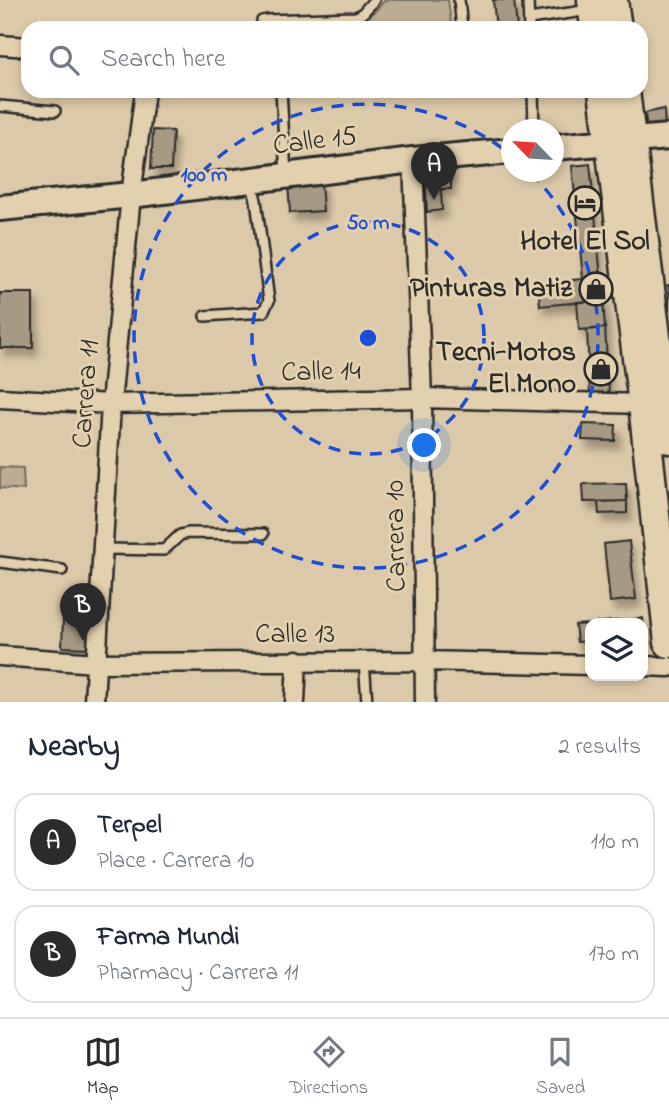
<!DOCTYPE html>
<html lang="en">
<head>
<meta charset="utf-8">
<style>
	body { margin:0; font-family:"Indie Flower",sans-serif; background:#f6f6f7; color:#1f2937 }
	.controls { position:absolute; right:21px; bottom:21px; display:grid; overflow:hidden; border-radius:14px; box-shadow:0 4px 10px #0003 }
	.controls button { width:63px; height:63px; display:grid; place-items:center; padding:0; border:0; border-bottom:2px solid #e0e1e3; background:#fff; color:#1f2937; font:35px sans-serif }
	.compass { position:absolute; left:501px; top:119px; width:63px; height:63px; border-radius:50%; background:#fff; box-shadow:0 4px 10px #0003; rotate:295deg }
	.you { position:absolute; left:425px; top:446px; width:24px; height:24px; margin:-18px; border:5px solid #fff; border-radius:50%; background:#1a73e8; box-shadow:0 0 0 10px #1a73e833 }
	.badge { display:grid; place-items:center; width:46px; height:46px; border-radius:50%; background:#2b2b2b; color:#fff; font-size:23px; font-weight:700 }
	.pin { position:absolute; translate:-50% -58px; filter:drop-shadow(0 2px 4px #0008) }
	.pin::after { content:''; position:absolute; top:37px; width:24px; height:21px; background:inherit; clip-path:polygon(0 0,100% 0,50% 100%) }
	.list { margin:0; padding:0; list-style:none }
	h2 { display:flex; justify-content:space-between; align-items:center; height:91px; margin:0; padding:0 28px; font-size:30px }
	h2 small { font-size:23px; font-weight:400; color:#747a83 }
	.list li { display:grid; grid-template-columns:46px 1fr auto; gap:21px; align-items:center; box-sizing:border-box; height:98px; margin:0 14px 14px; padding:0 14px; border:2px solid #e0e1e3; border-radius:21px }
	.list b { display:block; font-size:26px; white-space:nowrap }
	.list p { margin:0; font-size:23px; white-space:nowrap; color:#747a83 }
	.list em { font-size:23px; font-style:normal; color:#747a83 }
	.icon { flex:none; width:38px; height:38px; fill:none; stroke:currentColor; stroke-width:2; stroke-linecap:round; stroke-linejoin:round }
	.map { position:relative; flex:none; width:669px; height:702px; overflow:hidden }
	.search { position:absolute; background:#fff; box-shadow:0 4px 10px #0003; left:21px; right:21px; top:21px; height:77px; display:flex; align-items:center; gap:18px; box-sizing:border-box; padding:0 24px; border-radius:21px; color:#747a83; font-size:26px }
	.sheet { height:315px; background:#fff }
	nav { display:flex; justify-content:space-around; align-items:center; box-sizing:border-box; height:98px; border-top:2px solid #e0e1e3; background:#fff; font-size:19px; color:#747a83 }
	nav a { display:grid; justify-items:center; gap:4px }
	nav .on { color:#2b2b2b }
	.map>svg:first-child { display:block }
	.green { fill:#bbac92; stroke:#736c5e; stroke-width:2 }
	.building { fill:#a79a84; stroke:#2b2b2b; stroke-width:2; filter:url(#shadow) }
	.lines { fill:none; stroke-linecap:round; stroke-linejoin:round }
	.lane-casing { stroke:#2b2b2b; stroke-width:14 }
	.street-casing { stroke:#2b2b2b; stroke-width:23 }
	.secondary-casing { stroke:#2b2b2b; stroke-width:30 }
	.primary-casing { stroke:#2b2b2b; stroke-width:33 }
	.lane { stroke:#e3d0ae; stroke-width:9 }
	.street { stroke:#e3d0ae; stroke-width:18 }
	.secondary { stroke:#e3d0ae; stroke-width:24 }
	.primary { stroke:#e3d0ae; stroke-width:28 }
	.ring { fill:none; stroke:#1d4ed8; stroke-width:3.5; stroke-dasharray:12 9 }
	.labels { text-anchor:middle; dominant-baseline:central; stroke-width:6; stroke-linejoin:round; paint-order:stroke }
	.street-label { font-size:28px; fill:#2b2b2b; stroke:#e3d0ae }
	.poi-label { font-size:28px; font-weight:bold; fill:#2b2b2b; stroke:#e3d0ae; text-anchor:end }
	.centre { fill:#1d4ed8; stroke:#e3d0ae; stroke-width:3.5 }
	.ring-label { font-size:21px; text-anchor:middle; font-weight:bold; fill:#1d4ed8; stroke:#e3d0ae; stroke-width:6; stroke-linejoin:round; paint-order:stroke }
</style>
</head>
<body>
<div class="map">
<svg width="669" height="702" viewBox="0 0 669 702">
	<defs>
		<filter id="shadow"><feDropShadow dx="4.5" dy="8" stdDeviation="3.5" flood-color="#0004"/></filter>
	</defs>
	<rect width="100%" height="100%" fill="#dcc9a9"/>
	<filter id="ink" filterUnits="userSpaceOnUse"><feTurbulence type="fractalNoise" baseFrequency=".0143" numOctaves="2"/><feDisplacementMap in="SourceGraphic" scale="14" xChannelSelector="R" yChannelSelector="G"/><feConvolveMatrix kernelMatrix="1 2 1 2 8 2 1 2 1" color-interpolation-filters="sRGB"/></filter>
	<g filter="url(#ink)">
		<path class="green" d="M385,0H448L452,28H265V24L361,26Z
			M0,467L23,468L24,490L0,488Z"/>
		<path class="building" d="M493,0H514L517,28H496Z
			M664,109L665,129L647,132L645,113Z
			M153,130L173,131L171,169H151Z
			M590,164L595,214L577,216L572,166Z
			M451,170V189H441L442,210L427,212L425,172Z
			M321,181L323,211L290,213L288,183Z
			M595,214L603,300L540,306L538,283L583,279L577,216Z
			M669,285V310H667L664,286Z
			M0,293H33V348H0Z
			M603,300L605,328L579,330L577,302Z
			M605,328L609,394L590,395L587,330Z
			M583,424L616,425L615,441L582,440Z
			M626,483L627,501L584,502L583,484Z
			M627,501V513L599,514L598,502Z
			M629,541L636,599L610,602L604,544Z
			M643,618L645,635H643V623H593Z
			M63,619L91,620L90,648L62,647Z
			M590,624V641L577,642L575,625Z"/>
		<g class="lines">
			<defs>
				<path id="lane" d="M459,0L462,28
					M528,0L529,28
					M529,19L590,10
					M261,28L262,21L267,20L355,17L361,15L374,0
					M281,91L286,174
					M533,91L534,130
					M0,106L55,111
					M205,316L263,312L269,301L256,200L251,182
					M104,549L164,550L180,535L188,533L263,534
					M0,562L62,570
					M364,661L367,702"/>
				<path id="street" d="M0,45L28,47
					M413,160L422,398L425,702
					M0,398L111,404L422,398L643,404
					M0,656L96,663L425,661L590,665
					M643,666L669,667
					M94,702L111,404L131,195L145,91
					M295,702L297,660"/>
				<path id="secondary" d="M554,147L669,137
					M0,208L131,195L413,160L512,151"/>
				<path id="primary" d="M592,0L595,28
					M613,0L617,28
					M603,91L643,404L669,643
					M625,91L669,439"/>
			</defs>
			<use href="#lane" class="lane-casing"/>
			<use href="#street" class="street-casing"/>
			<use href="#secondary" class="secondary-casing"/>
			<use href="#primary" class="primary-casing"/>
			<use href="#lane" class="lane"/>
			<use href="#street" class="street"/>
			<use href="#secondary" class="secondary"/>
			<use href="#primary" class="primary"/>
		</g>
	</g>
	<g class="ring">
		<circle cx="368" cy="338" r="116"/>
		<path d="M531 173A232 232 0 1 1 511 155"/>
	</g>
	<defs>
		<symbol id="hotel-ring" viewBox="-11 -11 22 22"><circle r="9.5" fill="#e3d0ae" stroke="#2b2b2b" stroke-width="1.5"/><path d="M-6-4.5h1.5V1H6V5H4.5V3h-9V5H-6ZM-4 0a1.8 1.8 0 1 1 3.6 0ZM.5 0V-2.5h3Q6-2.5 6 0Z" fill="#2b2b2b"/></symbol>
		<symbol id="shop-ring" viewBox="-11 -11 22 22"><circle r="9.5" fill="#e3d0ae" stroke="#2b2b2b" stroke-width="1.5"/><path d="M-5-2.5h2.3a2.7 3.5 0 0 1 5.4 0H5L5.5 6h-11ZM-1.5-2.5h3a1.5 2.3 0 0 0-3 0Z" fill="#2b2b2b"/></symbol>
	</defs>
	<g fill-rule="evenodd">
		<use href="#hotel-ring" x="566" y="184" width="38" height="38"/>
		<use href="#shop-ring" x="577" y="270" width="38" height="38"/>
		<use href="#shop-ring" x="582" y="350" width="38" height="38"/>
	</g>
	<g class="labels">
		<g class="street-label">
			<text transform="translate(315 142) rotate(-7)">Calle 15</text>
			<text transform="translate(321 373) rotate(-1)">Calle 14</text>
			<text transform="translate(87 394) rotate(-86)">Carrera 11</text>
			<text transform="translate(397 536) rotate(-91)">Carrera 10</text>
			<text x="295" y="635">Calle 13</text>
		</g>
		<g class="poi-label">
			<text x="585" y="242" text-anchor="middle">Hotel El Sol</text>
			<text x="572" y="289">Pinturas Matiz</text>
			<text x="576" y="353">Tecni-Motos<tspan x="576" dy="32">El Mono</tspan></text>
		</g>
	</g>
	<circle cx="368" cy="338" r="10" class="centre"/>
	<g class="ring-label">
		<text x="204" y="181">100 m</text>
		<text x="368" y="229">50 m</text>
	</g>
</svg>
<div class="controls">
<button><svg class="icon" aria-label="layers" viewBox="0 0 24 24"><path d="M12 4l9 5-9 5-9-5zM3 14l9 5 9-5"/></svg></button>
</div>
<svg class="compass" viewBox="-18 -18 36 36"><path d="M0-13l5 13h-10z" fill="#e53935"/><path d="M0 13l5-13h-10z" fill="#747a83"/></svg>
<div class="you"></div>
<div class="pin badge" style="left:434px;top:200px">A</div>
<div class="pin badge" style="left:83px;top:641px">B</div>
<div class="search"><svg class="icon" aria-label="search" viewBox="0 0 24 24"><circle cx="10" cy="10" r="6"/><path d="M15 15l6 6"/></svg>Search here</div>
</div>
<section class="sheet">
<h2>Nearby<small>2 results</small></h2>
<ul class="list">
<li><span class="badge">A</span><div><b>Terpel</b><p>Place · Carrera 10</p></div><em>110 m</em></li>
<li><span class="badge">B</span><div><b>Farma Mundi</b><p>Pharmacy · Carrera 11</p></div><em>170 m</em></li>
</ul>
</section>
<nav>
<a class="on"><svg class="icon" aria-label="map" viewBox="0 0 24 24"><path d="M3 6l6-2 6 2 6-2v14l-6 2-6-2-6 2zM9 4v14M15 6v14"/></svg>Map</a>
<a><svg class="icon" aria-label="directions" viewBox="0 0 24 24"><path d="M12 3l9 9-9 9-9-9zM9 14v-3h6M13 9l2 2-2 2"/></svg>Directions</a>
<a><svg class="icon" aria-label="saved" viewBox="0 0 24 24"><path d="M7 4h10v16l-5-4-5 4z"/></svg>Saved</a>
</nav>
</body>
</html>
